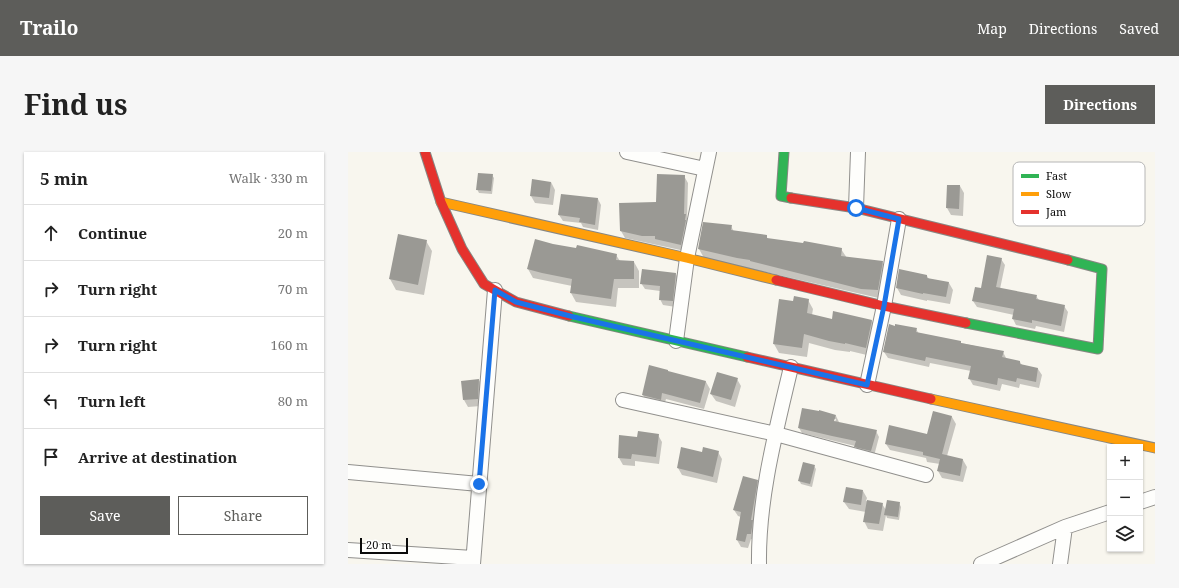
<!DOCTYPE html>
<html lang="en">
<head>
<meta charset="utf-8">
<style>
	body { margin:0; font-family:"Noto Serif",serif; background:#f6f6f6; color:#222 }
	.controls { position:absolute; right:12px; bottom:12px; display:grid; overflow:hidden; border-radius:0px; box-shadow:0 1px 3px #0004 }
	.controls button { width:36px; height:36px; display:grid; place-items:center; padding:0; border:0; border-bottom:1px solid #e0e0e0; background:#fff; color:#222; font:20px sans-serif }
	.scale { position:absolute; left:12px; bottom:10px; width:48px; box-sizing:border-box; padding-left:4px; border:2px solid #0a0a0a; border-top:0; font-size:11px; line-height:14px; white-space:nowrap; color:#0a0a0a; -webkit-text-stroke:3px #fff; paint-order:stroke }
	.stop { position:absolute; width:12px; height:12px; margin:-9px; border:3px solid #1a73e8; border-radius:50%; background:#fff }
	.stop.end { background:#1a73e8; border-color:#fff; box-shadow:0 1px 4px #0008 }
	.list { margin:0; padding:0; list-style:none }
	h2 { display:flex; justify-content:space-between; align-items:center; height:52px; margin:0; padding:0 16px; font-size:17px }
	h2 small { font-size:13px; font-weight:400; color:#767676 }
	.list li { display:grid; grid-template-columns:26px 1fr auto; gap:12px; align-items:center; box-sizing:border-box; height:56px; padding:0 16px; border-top:1px solid #e0e0e0 }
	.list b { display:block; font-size:15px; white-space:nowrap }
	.list em { font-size:13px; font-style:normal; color:#767676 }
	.actions { display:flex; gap:8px; padding:12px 16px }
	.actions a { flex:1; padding:9px 0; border:1px solid #5d5d5a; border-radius:0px; text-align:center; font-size:14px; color:#5d5d5a }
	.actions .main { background:#5d5d5a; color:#fff }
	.icon { flex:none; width:22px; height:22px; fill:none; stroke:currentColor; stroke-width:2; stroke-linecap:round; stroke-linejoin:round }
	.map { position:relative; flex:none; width:807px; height:412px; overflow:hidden; border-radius:0px }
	header { display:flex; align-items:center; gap:24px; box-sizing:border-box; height:56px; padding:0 20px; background:#5d5d5a; color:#fff }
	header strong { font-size:19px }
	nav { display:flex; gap:22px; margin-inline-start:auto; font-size:14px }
	.intro { display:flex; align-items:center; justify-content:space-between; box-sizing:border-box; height:96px; padding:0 24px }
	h1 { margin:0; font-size:28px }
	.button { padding:10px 18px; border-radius:0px; background:#5d5d5a; color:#fff; font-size:14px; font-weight:700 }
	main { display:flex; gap:24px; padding:0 24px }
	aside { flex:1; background:#fff; border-radius:0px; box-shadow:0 1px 3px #0004 }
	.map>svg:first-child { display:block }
	.shadow { fill:#0003; fill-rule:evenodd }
	.building { fill:#9a9994 }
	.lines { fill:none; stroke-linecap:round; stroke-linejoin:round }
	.street-casing { stroke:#91908d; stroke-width:16 }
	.fast-casing { stroke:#888783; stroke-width:11 }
	.slow-casing { stroke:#888783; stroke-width:11 }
	.jam-casing { stroke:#888783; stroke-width:11 }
	.street { stroke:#fefefc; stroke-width:14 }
	.fast { stroke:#30b455; stroke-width:9 }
	.slow { stroke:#ff9f0a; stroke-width:9 }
	.jam { stroke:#e5322d; stroke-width:9 }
	.route { stroke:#1a73e8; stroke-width:5 }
	.key { fill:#fff; stroke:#b6b6b6; stroke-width:1 }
	.key-label { font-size:11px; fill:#0a0a0a }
</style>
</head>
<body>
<header>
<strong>Trailo</strong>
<nav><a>Map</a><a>Directions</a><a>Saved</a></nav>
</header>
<div class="intro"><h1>Find us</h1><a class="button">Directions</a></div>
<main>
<aside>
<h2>5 min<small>Walk · 330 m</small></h2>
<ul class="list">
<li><svg class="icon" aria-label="ahead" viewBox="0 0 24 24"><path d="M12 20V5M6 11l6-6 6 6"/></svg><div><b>Continue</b></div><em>20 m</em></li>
<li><svg class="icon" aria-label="right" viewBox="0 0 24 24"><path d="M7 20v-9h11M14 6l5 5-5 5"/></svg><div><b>Turn right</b></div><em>70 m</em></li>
<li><svg class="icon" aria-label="right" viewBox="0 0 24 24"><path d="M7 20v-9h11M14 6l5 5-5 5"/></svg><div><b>Turn right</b></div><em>160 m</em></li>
<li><svg class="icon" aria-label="left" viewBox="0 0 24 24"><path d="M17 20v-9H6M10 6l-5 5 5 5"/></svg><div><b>Turn left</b></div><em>80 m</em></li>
<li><svg class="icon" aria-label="arrive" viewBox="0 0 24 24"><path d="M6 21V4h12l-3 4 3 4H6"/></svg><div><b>Arrive at destination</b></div></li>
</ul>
<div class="actions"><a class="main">Save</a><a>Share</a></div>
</aside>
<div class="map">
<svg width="807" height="412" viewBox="0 0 807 412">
	<rect width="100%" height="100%" fill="#f8f6ee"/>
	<path class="shadow" d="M144,23L146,26L144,42L131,41L129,37Z
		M336,24L340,31L339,67L341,70L337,99L277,86L273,79L309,51Z
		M203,30L207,38L205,53L187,51L183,44Z
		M600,34H612L616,41L615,64L603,63L599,56Z
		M250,47L253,53L250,78L235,75L233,71L215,69L211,63Z
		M383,74L386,80L418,84L420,87L493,97L499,106L534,110L540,119L535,147L356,106L351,97Z
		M51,83L78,89L84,99L76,143L48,138L42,127Z
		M206,94L268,103L272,109L286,110L291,119V136H270L268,155L228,150L223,141L224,134L185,126L180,117Z
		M653,107L657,113L652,137L688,144L691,148L716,154L720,160L716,180L688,174L687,177L668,173L665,167L666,163L629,155L625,149Z
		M552,118L579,124L581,127L601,131L605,138L602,152L579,148V149L553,143L549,136Z
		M328,122L331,128L328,155L315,153L312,147V139L297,137L293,131Z
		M460,148L465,157L464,163L485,168L524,169L529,178L523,204L502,199V200L487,198L461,191L459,205L431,201L426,192L446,150Z
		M568,177L571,182L655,200L659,208L672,210L674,213L690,217L694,223L691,236L672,232L671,236L654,232L652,239L625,233L621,226L623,219L582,211L581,215L540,206L536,200Z
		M302,214L320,220L358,230L362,237L356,257L318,247L316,254L299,250L295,243Z
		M389,227L393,234L387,255L368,249L363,242Z
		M131,228L135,235L133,254L120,255L116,248Z
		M586,260L604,265L608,272L599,304L615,308L619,315L615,330L594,326L590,319L592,312L579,310L578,306L542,298L538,292L580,283Z
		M488,264L491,270L490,271L528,279L531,285L526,304L511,300L507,294L454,281L451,276ZM486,267H488L486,274H484Z
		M310,283L314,290L311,312L287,309V314L275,313L271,306L290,286Z
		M370,300L374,307L369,331L334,323L330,316L355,301Z
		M466,314L468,317L464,335L453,332L451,328Z
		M409,329L413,335L406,388L403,387L400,396L393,395L389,388L393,365L390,364L386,358Z
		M515,339L519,346L518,349L534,352L538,358L551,351L553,355L551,368L539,366L538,363L535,379L520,377L516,369L518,360L501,357L496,350Z"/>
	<path class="building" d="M130,21L145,22L143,39L128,38Z
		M309,22L337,23L336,62H338L337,68H338L333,93L307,87V84H294L272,79L271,51L308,50Z
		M184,27L203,30L201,46L182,44Z
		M599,33H612L611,57L598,56Z
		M213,42L250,46L247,73L231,70L232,66L210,63Z
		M355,70L384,73L383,78L419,83V86L455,91L456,89L494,96L493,104L535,109L530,138L513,137L402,109V108L389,106L350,97Z
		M50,82L79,88L70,133L41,127Z
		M187,87L205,92L228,96L229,93L269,102L268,108L286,109V127H266L263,147L222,141L224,127L194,121L179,117Z
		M639,103L654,106L648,135L689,143L688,147L717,153L713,174L684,168V171L664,167L666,157L624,149L627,135L633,136Z
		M294,117L328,121L325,149L311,148L312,134L292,132Z
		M551,117L579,123V126L601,130L598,145L575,141V142L548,136Z
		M446,144L461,147L459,161L484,167L485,159L524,168L518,196L497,191V192L481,189L456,182L454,196L425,192L431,147L445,149Z
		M541,172L547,174V172L569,176L568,180L613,189V191L656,199L654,205L672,209V212L690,216L688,230L669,226L668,230L650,226L649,233L620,227L623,214L578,205L577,209L535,200Z
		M301,213L320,218V219L358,229L352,251L314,241L313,248L294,243Z
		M369,220L390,226L383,248L362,242Z
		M131,227L130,247L115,248L113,229Z
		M454,256L471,259V258L488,263L486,269L529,278L523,299L506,295L508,289L484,284L450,276Z
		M585,259L604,264L594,302L615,307L612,324L589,319L592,307L575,303V300L537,292L541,273L579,282Z
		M290,279L311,282L308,305L284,302L283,307L270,306L271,283L289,285Z
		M333,295L354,300L355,295L371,299L365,325L329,316Z
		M455,310L467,313L462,332L450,329Z
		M395,324L410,328L403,368H405L403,382H399L397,390L388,388L393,360L385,358Z
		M498,335L515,338L513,353L495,350Z
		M519,348L535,351L531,372L515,370Z
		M539,348L552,350L550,365L536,363Z"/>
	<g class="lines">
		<defs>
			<path id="street" d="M279,0L357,17
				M508,56L510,0
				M328,189L339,106L361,0
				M519,233L536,154L551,67
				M275,248L428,282L578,323
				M0,320L131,332
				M792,350L807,345
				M0,398L125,406
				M125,412L147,138
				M411,412C410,346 428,279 443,215
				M633,412L717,375L762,360
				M712,412L717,375"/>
			<path id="fast" d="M436,0L433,44L443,46
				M221,164L399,205
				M618,171L750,197L754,117L720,108"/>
			<path id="slow" d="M93,50L339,106L428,128
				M583,247L807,296"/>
			<path id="jam" d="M77,0L93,50L114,97L136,132L168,150L221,164
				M443,46L508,56L720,108
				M428,128L536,154L618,171
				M399,205L583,247"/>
		</defs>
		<use href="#street" class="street-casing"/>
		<use href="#fast" class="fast-casing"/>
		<use href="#slow" class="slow-casing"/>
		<use href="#jam" class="jam-casing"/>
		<use href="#street" class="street"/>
		<use href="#fast" class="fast"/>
		<use href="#slow" class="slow"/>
		<use href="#jam" class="jam"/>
	</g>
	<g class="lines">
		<path class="route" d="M131,332L147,138L168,150L226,165L519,233L536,154L551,67L508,56"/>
	</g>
	<rect x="665" y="10" width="132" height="64" rx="6" class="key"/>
	<rect x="673" y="22" width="18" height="4" fill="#30b455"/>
	<rect x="673" y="40" width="18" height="4" fill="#ff9f0a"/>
	<rect x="673" y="58" width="18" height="4" fill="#e5322d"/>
	<g class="key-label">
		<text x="698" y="28">Fast</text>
		<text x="698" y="46">Slow</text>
		<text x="698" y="64">Jam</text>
	</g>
</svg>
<div class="controls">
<button>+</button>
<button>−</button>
<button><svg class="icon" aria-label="layers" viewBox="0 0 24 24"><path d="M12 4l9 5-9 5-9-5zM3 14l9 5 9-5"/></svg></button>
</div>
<div class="scale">20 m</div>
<div class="stop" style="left:508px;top:56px"></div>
<div class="stop end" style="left:131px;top:332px"></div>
</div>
</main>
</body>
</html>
